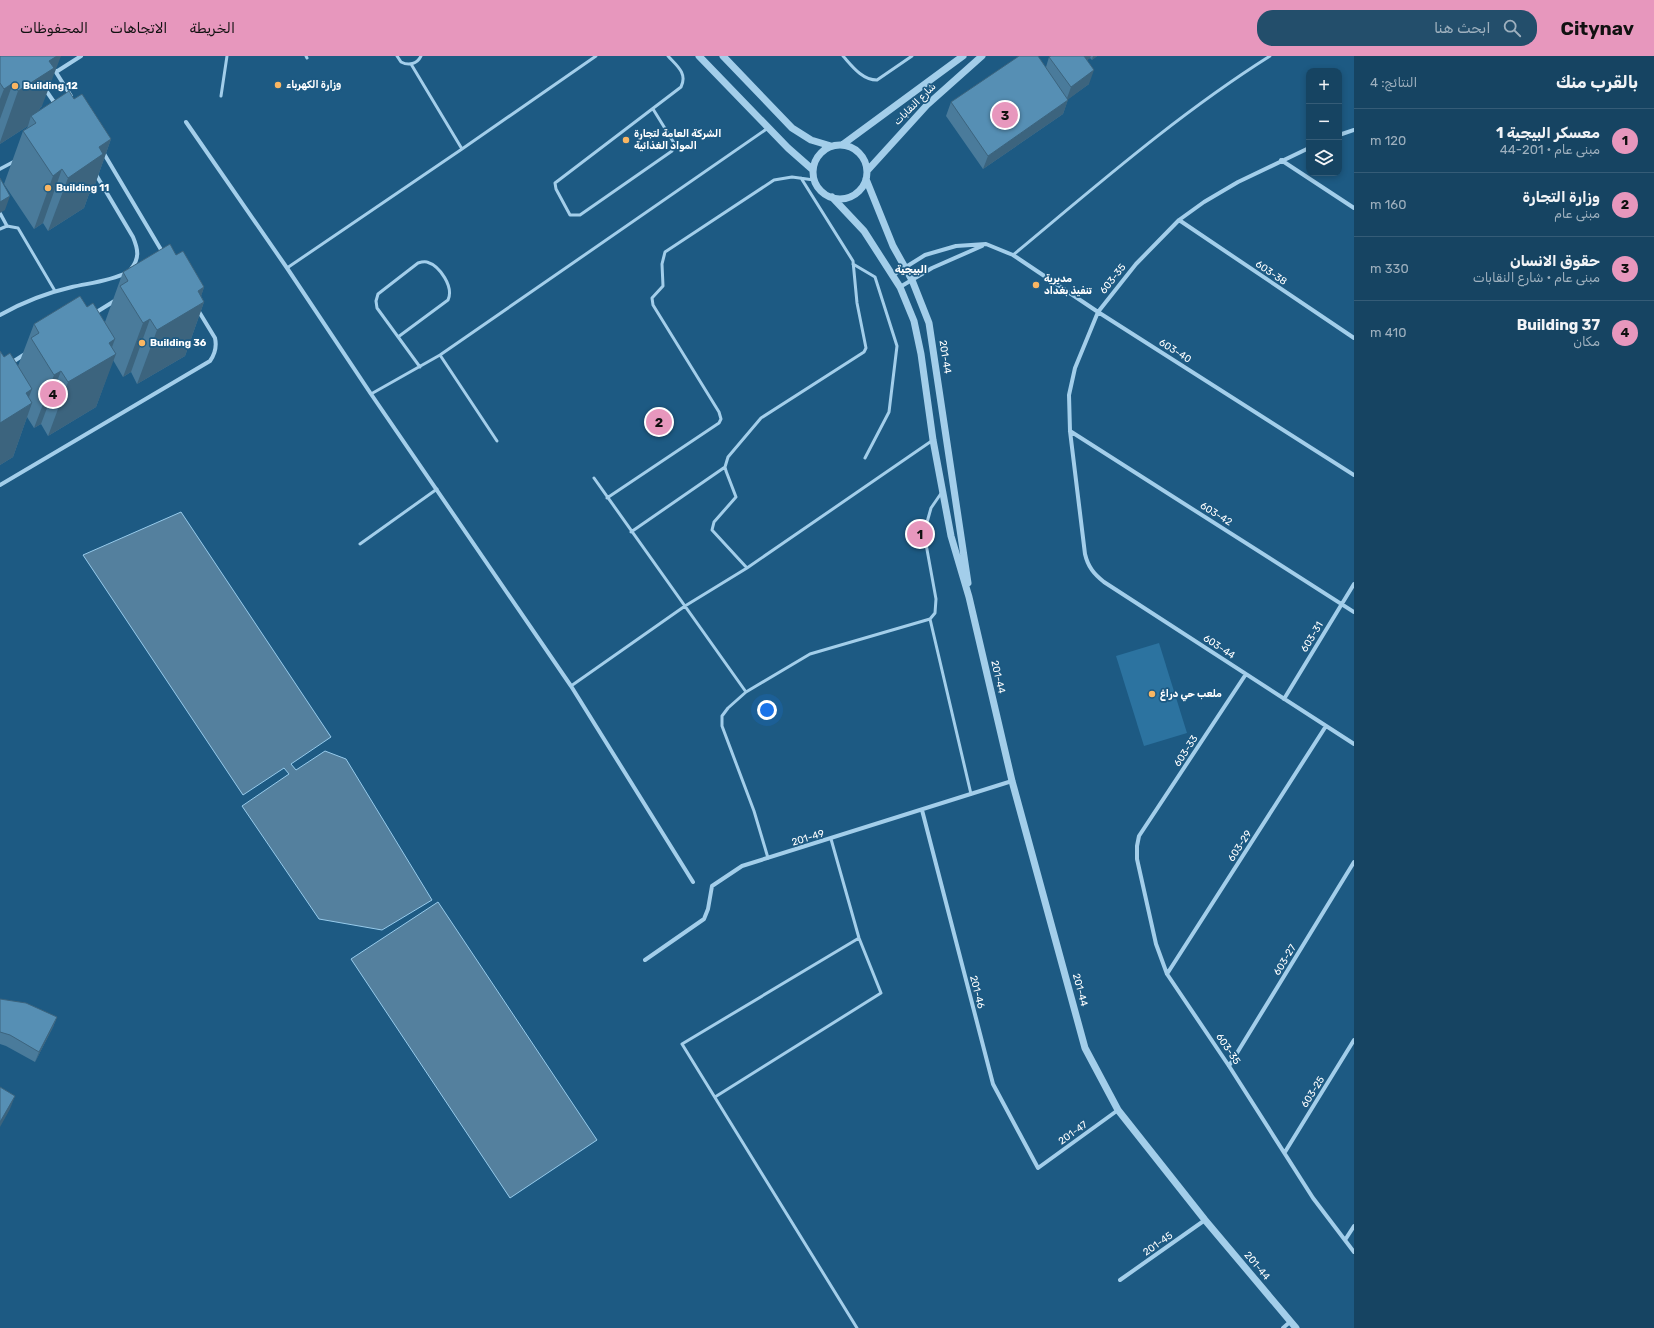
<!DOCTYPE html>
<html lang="ar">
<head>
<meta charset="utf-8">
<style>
	body { margin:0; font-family:Rubik,"Noto Naskh Arabic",sans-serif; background:#234e6b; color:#f1f3f6; direction:rtl }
	.controls { position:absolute; right:12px; top:12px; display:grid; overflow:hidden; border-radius:8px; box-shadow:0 2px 6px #0003 }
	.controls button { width:36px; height:36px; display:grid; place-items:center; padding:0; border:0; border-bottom:1px solid #355c77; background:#164462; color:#f1f3f6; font:20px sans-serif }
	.you { position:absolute; left:767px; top:654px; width:14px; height:14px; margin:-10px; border:3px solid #fff; border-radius:50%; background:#1a73e8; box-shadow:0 0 0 6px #1a73e833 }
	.badge { display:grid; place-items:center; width:26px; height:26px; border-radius:50%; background:#e797bd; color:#111; font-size:13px; font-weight:700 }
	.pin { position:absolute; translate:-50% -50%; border:2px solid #fff; box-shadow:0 1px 4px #0006 }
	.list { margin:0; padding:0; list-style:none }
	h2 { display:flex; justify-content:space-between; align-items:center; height:52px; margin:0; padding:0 16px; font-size:17px }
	h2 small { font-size:13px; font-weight:400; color:#9eb0be }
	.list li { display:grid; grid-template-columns:26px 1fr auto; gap:12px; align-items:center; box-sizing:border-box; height:64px; padding:0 16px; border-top:1px solid #355c77 }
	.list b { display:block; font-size:15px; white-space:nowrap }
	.list p { margin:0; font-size:13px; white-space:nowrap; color:#9eb0be }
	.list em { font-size:13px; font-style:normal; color:#9eb0be }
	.icon { flex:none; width:22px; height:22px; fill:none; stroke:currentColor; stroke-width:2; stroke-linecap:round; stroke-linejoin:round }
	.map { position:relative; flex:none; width:1354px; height:1272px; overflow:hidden; direction:ltr }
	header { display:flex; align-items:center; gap:24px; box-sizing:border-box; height:56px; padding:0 20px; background:#e797bd; color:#111 }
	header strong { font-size:19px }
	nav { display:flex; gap:22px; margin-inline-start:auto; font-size:14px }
	.search { width:280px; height:36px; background:#234e6b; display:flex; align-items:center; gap:10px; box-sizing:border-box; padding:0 14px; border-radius:16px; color:#9eb0be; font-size:15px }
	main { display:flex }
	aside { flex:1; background:#164462 }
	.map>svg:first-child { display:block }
	.green { fill:#2c73a0 }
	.water { fill:#54809e; stroke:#97cbec }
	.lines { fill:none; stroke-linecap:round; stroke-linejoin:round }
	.service { stroke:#a3ceea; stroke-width:3 }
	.pedestrian { stroke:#a3ceea; stroke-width:3.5 }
	.minor { stroke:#a3ceea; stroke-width:4 }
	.tertiary { stroke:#a3ceea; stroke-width:7 }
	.wall { fill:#4a7b9b }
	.shaded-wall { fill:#3c647e }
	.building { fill:#568fb4; stroke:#3c647e }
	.poi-dot { fill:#fab662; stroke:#1d5a83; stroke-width:1.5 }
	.labels { text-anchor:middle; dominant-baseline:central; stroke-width:3.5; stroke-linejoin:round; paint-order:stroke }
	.poi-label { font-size:10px; font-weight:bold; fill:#fff; stroke:#1d5a83; text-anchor:start }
	.street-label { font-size:10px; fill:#fff; stroke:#1d5a83 }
	.neighbourhood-label { font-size:11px; font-weight:bold; fill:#fff; stroke:#1d5a83 }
</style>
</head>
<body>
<header>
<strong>Citynav</strong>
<div class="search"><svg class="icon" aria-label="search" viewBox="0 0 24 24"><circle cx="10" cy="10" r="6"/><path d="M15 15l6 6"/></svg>ابحث هنا</div>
<nav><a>الخريطة</a><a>الاتجاهات</a><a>المحفوظات</a></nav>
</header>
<main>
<aside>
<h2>بالقرب منك<small>النتائج: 4</small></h2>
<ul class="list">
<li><span class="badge">1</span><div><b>معسكر البيجية 1</b><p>مبنى عام · 201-44</p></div><em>120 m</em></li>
<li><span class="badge">2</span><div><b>وزارة التجارة</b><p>مبنى عام</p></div><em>160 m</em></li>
<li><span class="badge">3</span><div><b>حقوق الانسان</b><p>مبنى عام · شارع النقابات</p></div><em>330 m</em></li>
<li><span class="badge">4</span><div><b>Building 37</b><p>مكان</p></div><em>410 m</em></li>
</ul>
</aside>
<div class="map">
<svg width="1354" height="1272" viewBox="0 0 1354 1272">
	<rect width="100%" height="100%" fill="#1d5a83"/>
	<path class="green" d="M1159,587L1187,677L1144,690L1116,600Z"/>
	<path class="water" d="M181,456L331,681L291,708L296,714L325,695L346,703L432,844L382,874L319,863L242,750L289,718L284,712L243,739L83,499Z
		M438,846L597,1084L510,1142L351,903Z"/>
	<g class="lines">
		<path class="service" d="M306,0L307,2
			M397,0L401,6C409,10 417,8 421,0
			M843,0C852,10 862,24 877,24L912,0
			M411,8L462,93
			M221,40L227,0
			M653,53L674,87L672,95L580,159H570L556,133L555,127L681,31C688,17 676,9 668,0
			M0,173L7,170L18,172L55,235
			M1013,199C1096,130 1178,58 1270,0
			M853,208L875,221L897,290L889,356L865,402
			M287,212L462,93L596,0
			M398,281L448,244C454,231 440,210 427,206C424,205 421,206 418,207L378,238L376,245L377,252L420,311
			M440,299L497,385
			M371,338L440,299L768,72
			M594,422L746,636
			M607,442L719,367L721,363L719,356L653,249L652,242L663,230L662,208L665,196L774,124L792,121L814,124
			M631,476L725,411
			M360,488L437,433
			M747,512L712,474L714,466L736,441L726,415L725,411L728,401L761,362L864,296L866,292L857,247L853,205L801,122
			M930,563L971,738
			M571,630L685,550L747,512L933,384
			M768,802L754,755L722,670V660L728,652L746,636L810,598L930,563L935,557L936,543L924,477L931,452L942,436
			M715,1041L881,937L859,882L831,783
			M857,1272L682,988L859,882"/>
		<path class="pedestrian" d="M0,113L15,105
			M0,157L7,170"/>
		<path class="minor" d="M52,10L71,40
			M56,16L81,0
			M45,33L56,49
			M186,66L287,212L371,338L571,630L693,826
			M1339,79L1354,74
			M1309,92L1238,126L1204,146L1179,164L1136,208L1098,256L1075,312L1069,339L1070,375L1085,498C1088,511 1094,518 1104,526L1354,688
			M103,96L163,197
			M1281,104L1354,152
			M95,117L133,181C138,193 140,202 131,213
			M1179,164L1354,282
			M893,219L925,199L956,190L986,188L1013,199L1098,256L1354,419
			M900,231L932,212L982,190
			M95,257L116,244
			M0,259C23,246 46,237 72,231C90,227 110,225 126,217
			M11,307L25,298
			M1070,375L1354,556
			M0,429L210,305C215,298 217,291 215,282L198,254
			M1246,618L1139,780L1137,790V803L1156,888L1167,918L1229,1010L1313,1142L1354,1196
			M1284,643L1354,528
			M922,754L993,1028L1038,1112L1118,1054
			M645,904L704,863L708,853L712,830L742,810L1012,725
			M1167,918L1326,670
			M1229,1010L1354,806
			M1285,1096L1354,984
			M1345,1184L1354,1170
			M1120,1224L1205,1164
			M1283,1272L1291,1265"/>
		<path class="tertiary" d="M699,0L788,92L813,114
			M723,0L792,72L811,84L831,90
			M842,89L963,0
			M813 116a27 27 0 1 1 54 0a27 27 0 1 1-54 0Z
			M867,115L927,49L982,0
			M866,123L893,190L912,224L929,267L968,527
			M832,141L864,175L900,231L914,265L921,298L933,384L951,480L969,541L1012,725L1085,992L1118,1054L1205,1164L1296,1272"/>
	</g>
	<path class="wall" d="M0,0L42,50L40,52L38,56L74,43L111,83L92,137L89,138L84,152L48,175L43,167L34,173L4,128L23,75L27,72L28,70L0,88Z
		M1051,0H1097L1092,4L1090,2L1087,4L1089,28L1068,43L1063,58L983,113L946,60L951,46L1046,11L1049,1Z
		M176,199L204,231L201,240L204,246L185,300L137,328L131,316L123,321L113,304L96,351L48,380L41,368L34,372L27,361L13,401L0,409V295L4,301L18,310L34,268L87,251L105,266L123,216Z
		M0,943L57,961L53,971L35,1006L6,990L0,988Z"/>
	<path class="shaded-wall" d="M57,0H61L42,50L40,52L35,65L31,60L28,70L0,88V86L18,35L49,5Z
		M1081,0H1091L1090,2L1077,11Z
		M1093,0H1097L1092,4Z
		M1094,14L1089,28L1066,45L1071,31Z
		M13,27L0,63V43L4,33Z
		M1068,44L1063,58L983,113L988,100Z
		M111,83L92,137L89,138L84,152L48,175L68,122L99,91Z
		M62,113L43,167L34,173L53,120Z
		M10,140L5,154L0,157V146Z
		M204,231L198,250L204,246L185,300L137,328L157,274L198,235Z
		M150,263L131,316L123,321L143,267Z
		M115,283L108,302L116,298L96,351L48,380L68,326L109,287Z
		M61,315L41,368L34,372L54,319Z
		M32,333L25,352L32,347L13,401L0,409V367L26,337Z
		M57,961L53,971L35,1006L39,996Z
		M15,1040L10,1053L0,1071V1066Z"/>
	<path class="building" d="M0,0H57L49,5L54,12L18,35L13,27L4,33L0,27Z
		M1019,0H1038L1068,44L988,100L951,46Z
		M1051,0H1084L1094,14L1071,31L1049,1Z
		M69,35L74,43L82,38L111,83L99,91L103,98L68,122L62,113L53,120L23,75L36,67L31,60Z
		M0,122L10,140L0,146Z
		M170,188L176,199L183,195L204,231L198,235L204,246L157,274L150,263L143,267L120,230L128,225L123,216Z
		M80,240L87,251L93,247L115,283L109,287L116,298L68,326L61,315L54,319L31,282L39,277L34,268Z
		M0,295L4,301L10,297L32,333L26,337L32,347L0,367Z
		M0,943L26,947L57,961L39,996L10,979L0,976Z
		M0,1031L15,1040L0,1066Z"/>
	<g class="poi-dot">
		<circle cx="278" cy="29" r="4"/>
		<circle cx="15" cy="30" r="4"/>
		<circle cx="626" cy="84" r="4"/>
		<circle cx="48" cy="132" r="4"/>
		<circle cx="1036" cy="229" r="4"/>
		<circle cx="142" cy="287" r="4"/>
		<circle cx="1152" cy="638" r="4"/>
	</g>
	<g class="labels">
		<g class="poi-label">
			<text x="286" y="29">وزارة الكهرباء</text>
			<text x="23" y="30">Building 12</text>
			<text x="634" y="78">الشركة العامة لتجارة<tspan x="634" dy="12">المواد الغذائية</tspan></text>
			<text x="56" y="132">Building 11</text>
			<text x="1044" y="223">مديرية<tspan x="1044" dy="12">تنفيذ بغداد</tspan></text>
			<text x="150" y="287">Building 36</text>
			<text x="1160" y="638">ملعب حي دراغ</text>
		</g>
		<g class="street-label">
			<text transform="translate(915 48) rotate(-45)">شارع النقابات</text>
			<text transform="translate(1271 217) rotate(34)">603-38</text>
			<text transform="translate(1113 223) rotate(-52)">603-35</text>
			<text transform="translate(1175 295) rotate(32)">603-40</text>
			<text transform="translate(945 301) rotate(81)">201-44</text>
			<text transform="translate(1216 458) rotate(32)">603-42</text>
			<text transform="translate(1312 581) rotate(-59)">603-31</text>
			<text transform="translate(1219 591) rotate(33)">603-44</text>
			<text transform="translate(998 621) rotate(77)">201-44</text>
			<text transform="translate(1186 695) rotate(-57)">603-33</text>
			<text transform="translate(808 782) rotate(-17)">201-49</text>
			<text transform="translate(1240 790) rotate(-57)">603-29</text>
			<text transform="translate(1285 904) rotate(-59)">603-27</text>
			<text transform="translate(1080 934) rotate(75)">201-44</text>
			<text transform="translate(977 936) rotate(76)">201-46</text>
			<text transform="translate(1228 993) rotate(56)">603-35</text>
			<text transform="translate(1313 1036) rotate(-58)">603-25</text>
			<text transform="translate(1073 1077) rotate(-36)">201-47</text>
			<text transform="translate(1158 1188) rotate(-35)">201-45</text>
			<text transform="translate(1257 1210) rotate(50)">201-44</text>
		</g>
		<g class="neighbourhood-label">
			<text x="911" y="213">البيجية</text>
		</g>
	</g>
</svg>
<div class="controls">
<button>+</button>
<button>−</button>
<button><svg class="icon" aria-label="layers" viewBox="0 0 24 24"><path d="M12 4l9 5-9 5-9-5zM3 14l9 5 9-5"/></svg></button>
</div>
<div class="you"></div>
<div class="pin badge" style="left:920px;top:478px">1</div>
<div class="pin badge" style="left:659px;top:366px">2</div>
<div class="pin badge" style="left:1005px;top:59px">3</div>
<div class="pin badge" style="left:53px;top:338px">4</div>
</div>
</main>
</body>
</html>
